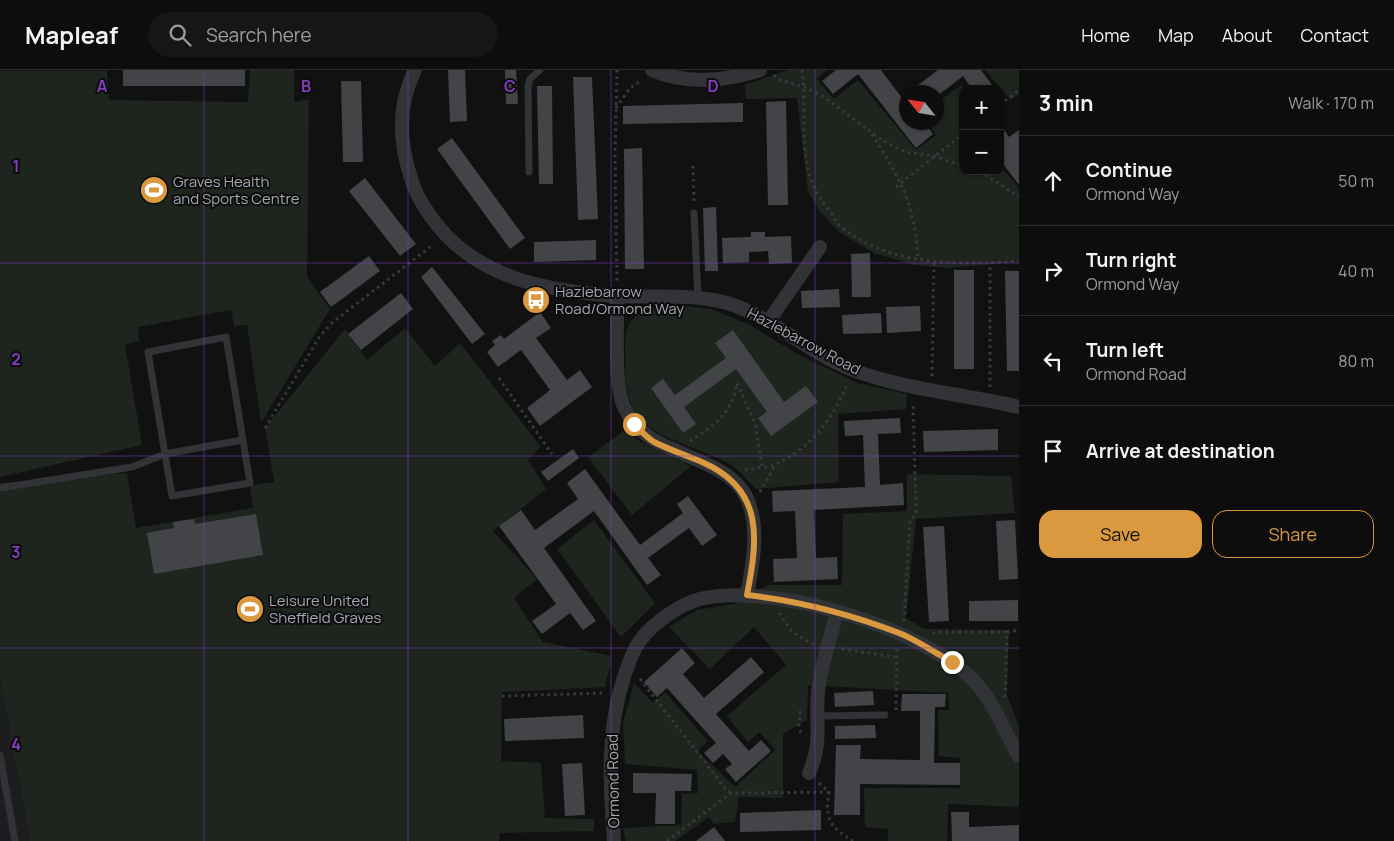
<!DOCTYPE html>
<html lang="en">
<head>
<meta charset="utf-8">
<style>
	body { margin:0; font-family:Manrope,sans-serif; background:#161617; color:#f1f3f6 }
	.controls { position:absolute; right:15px; top:15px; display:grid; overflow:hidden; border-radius:10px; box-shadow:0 1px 4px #0004 }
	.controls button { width:45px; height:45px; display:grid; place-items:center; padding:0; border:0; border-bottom:1px solid #2d2d2e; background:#0d0d0e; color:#f1f3f6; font:25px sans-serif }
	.compass { position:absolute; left:899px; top:15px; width:45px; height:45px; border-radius:50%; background:#0d0d0e; box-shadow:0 1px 4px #0004; rotate:300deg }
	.stop { position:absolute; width:15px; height:15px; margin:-11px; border:4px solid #db993f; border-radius:50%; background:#fff }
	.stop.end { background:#db993f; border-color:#fff; box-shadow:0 1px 5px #0008 }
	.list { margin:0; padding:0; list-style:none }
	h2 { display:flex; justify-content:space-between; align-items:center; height:65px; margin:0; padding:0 20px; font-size:21px }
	h2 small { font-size:16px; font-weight:400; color:#9a9c9e }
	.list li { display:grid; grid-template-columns:32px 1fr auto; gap:15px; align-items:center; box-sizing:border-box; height:90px; padding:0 20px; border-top:1px solid #2d2d2e }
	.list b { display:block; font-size:19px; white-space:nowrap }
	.list p { margin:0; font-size:16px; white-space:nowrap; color:#9a9c9e }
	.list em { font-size:16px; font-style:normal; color:#9a9c9e }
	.actions { display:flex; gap:10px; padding:15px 20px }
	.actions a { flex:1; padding:11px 0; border:1px solid #db993f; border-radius:15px; text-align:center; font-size:18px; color:#db993f }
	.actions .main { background:#db993f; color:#111 }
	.icon { flex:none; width:28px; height:28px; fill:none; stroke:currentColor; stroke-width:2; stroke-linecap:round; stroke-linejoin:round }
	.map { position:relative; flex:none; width:1019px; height:771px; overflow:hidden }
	header { display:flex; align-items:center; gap:30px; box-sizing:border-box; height:70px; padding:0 25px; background:#0d0d0e; border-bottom:1px solid #2d2d2e }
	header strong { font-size:24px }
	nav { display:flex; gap:28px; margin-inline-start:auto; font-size:18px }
	.search { width:350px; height:45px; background:#161617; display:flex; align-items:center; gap:12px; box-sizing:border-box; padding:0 18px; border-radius:28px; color:#9a9c9e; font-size:19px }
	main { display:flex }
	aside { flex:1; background:#0d0d0e }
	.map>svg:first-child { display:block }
	.built { fill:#1d1d1f }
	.green { fill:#1e241e }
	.building { fill:#434447 }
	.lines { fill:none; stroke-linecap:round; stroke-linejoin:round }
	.path { stroke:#383a3d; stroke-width:3; stroke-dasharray:2.5 4; stroke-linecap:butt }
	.lane { stroke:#323336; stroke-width:7 }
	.street { stroke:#323336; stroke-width:14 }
	.route { stroke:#db993f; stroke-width:6 }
	.grid { fill:none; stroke:#813fbd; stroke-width:1; stroke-opacity:0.55 }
	.labels { text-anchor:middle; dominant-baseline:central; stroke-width:4; stroke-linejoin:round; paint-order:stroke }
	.poi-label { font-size:15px; fill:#a4a9b1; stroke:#0c0c0d; text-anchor:start }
	.street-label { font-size:15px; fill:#a4a9b1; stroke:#0c0c0d }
	.grid-label { font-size:16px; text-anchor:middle; font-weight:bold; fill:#813fbd; stroke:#0c0c0d; stroke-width:4; stroke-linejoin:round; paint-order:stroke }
</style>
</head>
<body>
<header>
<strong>Mapleaf</strong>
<div class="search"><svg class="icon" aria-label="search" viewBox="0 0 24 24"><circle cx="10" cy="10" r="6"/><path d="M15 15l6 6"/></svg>Search here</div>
<nav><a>Home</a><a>Map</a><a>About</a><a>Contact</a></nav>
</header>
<main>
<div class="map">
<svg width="1019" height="771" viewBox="0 0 1019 771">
	<rect width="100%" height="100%" fill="#111112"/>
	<path class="built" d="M0,608L30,771H0Z"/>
	<path class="green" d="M250,0H294V32L309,29L307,207L330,239L261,353L247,255L234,256L231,240L138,257L139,271L125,274L142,375L0,407V1H107L109,30L248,32Z
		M788,0H827L817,9L834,29L858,10L916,80L936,65L928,53L936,52L937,33L961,15L965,19H963V101H1000V95L1019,118V192L947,198L914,195L874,183L839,162L820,142L808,121L797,28L746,29L745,15Z
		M985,0H1019V24L1011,30Z
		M673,235L711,239L750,255L799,285L858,313L907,324L906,339L838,344L839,412L756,419C747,411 739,399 728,393C700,377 659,372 638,346C624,328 626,301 625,279C624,242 642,241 673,235Z
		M405,258L435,296L460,273L541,377L528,390L546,419L493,461L537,509L514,528L543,572L612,586L605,617L502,622L501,691L541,693L545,748L594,749V761L500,763L499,771H30L0,608V413L127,403L136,458L253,438L250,416L274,412L265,358L345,259L367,290Z
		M625,360L639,371L691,396L632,445L588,387Z
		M907,404L1011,406L1015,443L916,449L906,548L924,559L1009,560L1007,625L1019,657V737L948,734L947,771H888V759L865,757L864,718H960V688L939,686L938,640H949L948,623L808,615L807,650L783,664V728L739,727L735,752L714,754L709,747L675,771H626L623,758L681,755L682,724L698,723L697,700L625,694L623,653L634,613L653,633L665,622L708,671L698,681L735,717L775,680L760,662L748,672L727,646L786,595L754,557L710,599L669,557L697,540L734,534L768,515H842L843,444L907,441Z
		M594,450L655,533L621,567L557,479Z"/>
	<path class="building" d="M123,0H245V16H123Z
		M448,0H465L467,51L450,52Z
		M505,0H516L518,34H506Z
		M836,0H881L902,28L906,24V52H924L933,64L916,78L858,4L833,24L822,11Z
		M938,0H981L995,19H972L963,6L936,27V22H909Z
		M573,7H592L598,149L578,150Z
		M341,11H361L363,92H343Z
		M537,16H552L553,114H539Z
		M786,31L788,135H768L766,32Z
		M743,33V52L623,54V36Z
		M1000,54L1009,67L1019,60V115L1000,90Z
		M452,68L525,168L510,179L437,79Z
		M642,78L644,199H625L624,79Z
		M365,108L416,174L400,186L349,121Z
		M716,137L718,201H705L703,138Z
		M751,162H765V167L791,166L792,193L769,194L768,181L749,182V192L723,193L722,168L751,167Z
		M596,170V190L534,192V172Z
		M870,183L871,227H852L851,184Z
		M369,186L380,201L331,237L320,222Z
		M432,197L485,264L472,274L421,207Z
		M954,200H974V299H954Z
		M1005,201H1019V301H1007Z
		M839,219L840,237L802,238L801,221Z
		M401,223L413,239L361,280L348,264Z
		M920,236L921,261L887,263L886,237Z
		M540,242L551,258L536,268L567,310L580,300L592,317L540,356L527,338L550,320L521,280L498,297L487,282L495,275L492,271L501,265L504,269Z
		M881,243L882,263L843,264L842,245Z
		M733,260L784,332L806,316L818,332L771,366L758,348L767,342L736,299L684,337L696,354L683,363L651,318L663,309L675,325L726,288L715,273Z
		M900,348L901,363L878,364L880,415L903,413L904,435L814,440L816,488L837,487L838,509L774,512L773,489L797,488L795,441L773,442L772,421L865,417L863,365L845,366L844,351Z
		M998,359V380L924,382L923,361Z
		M573,379L579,388L548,411L541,402Z
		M585,399L640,475L683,443L677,434L688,426L717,465L702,476L689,458L648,488L661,505L647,515L594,441L544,478L596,551L583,560L570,543L542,564L532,551L556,534L499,456L521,440L535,460L578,429L567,413Z
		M256,444L263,485L154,504L147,463L174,458L173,452L194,449L195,454Z
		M1015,450L1018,509L999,510L996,451Z
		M944,456L949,551L929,552L923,457Z
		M1018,530V551H969V531Z
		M682,578L695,593L683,604L704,628L751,587L764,602L716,644L749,681L761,670L771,681L736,712L725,699L732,694L723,684L713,693L704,683L716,673L667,618L657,627L644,612Z
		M873,621L874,635L835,637L834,623Z
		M902,624H946L945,637H935L934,693H960V715L860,714V745H834L836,675H861L860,689L920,690V641H901Z
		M583,645L584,668L505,671L504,649Z
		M875,655L876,668L835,669V656Z
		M582,693L585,745L565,746L562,694Z
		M633,703L692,704L691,721H675V754H655L656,723H633Z
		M821,740V760L740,762V743Z
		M951,742H969V757L1019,755V771H952Z
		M714,757L725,771H696Z"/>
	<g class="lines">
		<path class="path" d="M617,0L615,85L617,212
			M802,0C806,32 801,63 807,94C811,115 817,125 830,141C833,145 835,150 838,154C886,197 959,195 1019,191
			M774,5L780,10L804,17L824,27L879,68L905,82L934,86L963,96
			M1000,35L1019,20
			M616,38L630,18L642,10
			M872,64C901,111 915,133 918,189
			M693,96L694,132
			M980,101L1019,127
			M896,117L963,64
			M932,306L934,191
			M499,308L552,384
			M990,317V193
			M265,358L320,266L333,252L434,174
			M690,371C715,355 732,344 737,313L755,353L762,397
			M745,400C755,398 767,398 776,394C809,380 835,347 847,314
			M760,422L775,395
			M779,543L792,562L814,575
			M904,551L910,452L916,444L913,332
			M933,564L937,562H1007
			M842,579L895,587
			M640,609L724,717L731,723
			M502,626L606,623
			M1005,627L1007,562L1019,560
			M896,640L897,579
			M800,641L799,655L801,664
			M819,713L829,722C825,750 829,756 853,771
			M667,771L731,723L828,722"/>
		<path class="lane" d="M529,102L528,16L530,9L540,0
			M694,143L698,228
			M226,267L250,413L172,426L148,282Z
			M0,418L132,397L165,384L242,370
			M818,646L885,645
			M0,685L15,771"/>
		<path class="street" d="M415,0C398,34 399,72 411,108C416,126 426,141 438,156C482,210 550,221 616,226C653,228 691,223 727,233C773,247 808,283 853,300C906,320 964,324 1019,337
			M652,0C687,15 726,11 760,0
			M617,226C618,254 613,316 625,339C637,362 654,372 677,381C698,391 728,400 742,420C762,448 753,494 747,525
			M768,252L820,177
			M809,703C823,670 815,655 818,622C821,595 830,569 837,542
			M614,771C610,714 606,662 624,607C628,595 632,582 639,572C652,554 678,535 700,529C772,512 920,557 972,609C994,630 1003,660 1019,686"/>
	</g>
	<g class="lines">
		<path class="route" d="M634,354C640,360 647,368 654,372C670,380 688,386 704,393C764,420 758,469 747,525C799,531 850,544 899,563C917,570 935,583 952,592"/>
	</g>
	<path class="grid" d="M204,0V771M408,0V771M611,0V771M815,0V771M0,193H1019M0,386H1019M0,578H1019"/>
	<defs>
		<symbol id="stadium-disc" viewBox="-11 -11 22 22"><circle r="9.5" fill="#db993f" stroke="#0c0c0d"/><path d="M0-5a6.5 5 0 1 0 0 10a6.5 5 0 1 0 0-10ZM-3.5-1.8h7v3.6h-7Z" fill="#fff"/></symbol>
		<symbol id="bus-disc" viewBox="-11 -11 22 22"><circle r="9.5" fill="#db993f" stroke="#0c0c0d"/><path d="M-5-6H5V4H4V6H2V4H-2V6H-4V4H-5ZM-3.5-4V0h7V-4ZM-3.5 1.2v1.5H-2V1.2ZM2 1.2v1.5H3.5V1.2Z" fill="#fff"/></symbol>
	</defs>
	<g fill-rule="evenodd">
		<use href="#stadium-disc" x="138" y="104" width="32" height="32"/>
		<use href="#bus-disc" x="520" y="214" width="32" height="32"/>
		<use href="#stadium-disc" x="234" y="523" width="32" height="32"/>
	</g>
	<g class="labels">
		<g class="poi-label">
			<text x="173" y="111">Graves Health<tspan x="173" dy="17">and Sports Centre</tspan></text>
			<text x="555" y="221">Hazlebarrow<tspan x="555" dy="17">Road/Ormond Way</tspan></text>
			<text x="269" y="530">Leisure United<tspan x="269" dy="17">Sheffield Graves</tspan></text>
		</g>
		<g class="street-label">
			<text transform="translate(804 271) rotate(28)">Hazlebarrow Road</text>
			<text transform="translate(613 711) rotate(-91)">Ormond Road</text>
		</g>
	</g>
	<g class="grid-label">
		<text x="102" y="22">A</text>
		<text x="306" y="22">B</text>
		<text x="510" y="22">C</text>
		<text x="713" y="22">D</text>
		<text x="16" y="102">1</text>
		<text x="16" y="295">2</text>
		<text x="16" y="488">3</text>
		<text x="16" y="680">4</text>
	</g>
</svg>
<div class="controls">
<button>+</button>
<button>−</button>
</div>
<svg class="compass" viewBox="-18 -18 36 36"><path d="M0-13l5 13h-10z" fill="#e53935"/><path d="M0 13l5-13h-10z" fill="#9a9c9e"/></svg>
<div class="stop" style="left:634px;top:354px"></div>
<div class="stop end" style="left:952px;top:592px"></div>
</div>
<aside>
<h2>3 min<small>Walk · 170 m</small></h2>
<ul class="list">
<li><svg class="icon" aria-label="ahead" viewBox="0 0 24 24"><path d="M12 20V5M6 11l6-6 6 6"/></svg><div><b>Continue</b><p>Ormond Way</p></div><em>50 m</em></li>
<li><svg class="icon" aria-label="right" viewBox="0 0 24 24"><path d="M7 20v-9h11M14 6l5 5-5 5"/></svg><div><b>Turn right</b><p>Ormond Way</p></div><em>40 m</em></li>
<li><svg class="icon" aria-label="left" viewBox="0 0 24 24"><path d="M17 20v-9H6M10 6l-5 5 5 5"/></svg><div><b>Turn left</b><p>Ormond Road</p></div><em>80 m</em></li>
<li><svg class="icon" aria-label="arrive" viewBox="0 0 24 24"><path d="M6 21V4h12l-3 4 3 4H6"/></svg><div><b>Arrive at destination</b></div></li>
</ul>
<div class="actions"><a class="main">Save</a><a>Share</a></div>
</aside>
</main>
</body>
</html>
